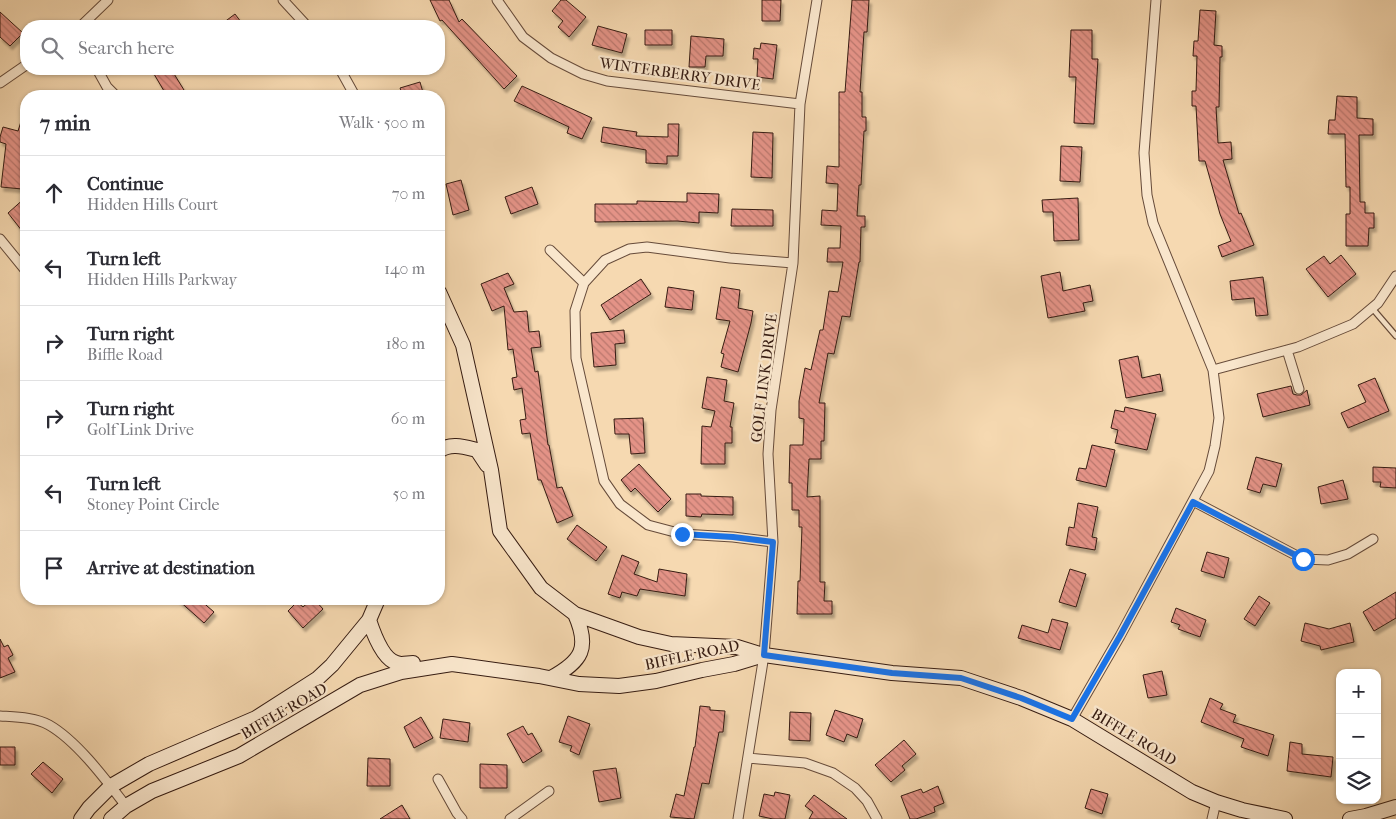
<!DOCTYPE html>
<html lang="en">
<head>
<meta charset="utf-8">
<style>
	body { margin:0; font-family:"IM FELL French Canon",serif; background:#f7f7f7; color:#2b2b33 }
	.controls { position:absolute; right:15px; bottom:15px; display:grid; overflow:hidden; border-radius:10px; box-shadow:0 1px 4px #0004 }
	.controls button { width:45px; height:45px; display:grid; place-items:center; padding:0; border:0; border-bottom:1px solid #e1e1e2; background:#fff; color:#2b2b33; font:25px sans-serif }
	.stop { position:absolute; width:15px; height:15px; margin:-11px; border:4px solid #1a73e8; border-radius:50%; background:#fff }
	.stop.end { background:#1a73e8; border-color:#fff; box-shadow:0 1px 5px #0008 }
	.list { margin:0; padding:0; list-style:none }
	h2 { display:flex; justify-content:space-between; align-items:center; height:65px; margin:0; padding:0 20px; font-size:21px }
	h2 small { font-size:16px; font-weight:400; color:#7c7c81 }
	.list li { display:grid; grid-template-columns:32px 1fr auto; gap:15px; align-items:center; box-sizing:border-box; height:75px; padding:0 20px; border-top:1px solid #e1e1e2 }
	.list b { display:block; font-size:19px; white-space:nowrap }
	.list p { margin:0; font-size:16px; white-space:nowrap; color:#7c7c81 }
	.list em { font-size:16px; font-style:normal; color:#7c7c81 }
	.icon { flex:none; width:28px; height:28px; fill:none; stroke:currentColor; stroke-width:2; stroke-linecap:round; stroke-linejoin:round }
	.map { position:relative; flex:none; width:1396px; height:819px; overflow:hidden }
	.search { position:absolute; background:#fff; box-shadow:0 1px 4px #0004; left:20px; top:20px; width:425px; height:55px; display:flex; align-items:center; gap:12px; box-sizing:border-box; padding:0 18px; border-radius:20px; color:#7c7c81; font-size:19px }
	.panel { position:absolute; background:#fff; box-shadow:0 1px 4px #0004; left:20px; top:90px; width:425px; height:515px; border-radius:20px }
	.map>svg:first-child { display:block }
	.building { fill:url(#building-back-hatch); stroke:#361c12; filter:url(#shadow) }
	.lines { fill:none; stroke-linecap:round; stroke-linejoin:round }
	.lane-casing { stroke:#664b3a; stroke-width:7 }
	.street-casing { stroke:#664b3a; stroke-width:11 }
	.secondary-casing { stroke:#361c12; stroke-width:16 }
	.lane { stroke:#f9e6cc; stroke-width:4.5 }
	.street { stroke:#f9e6cc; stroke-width:9 }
	.secondary { stroke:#f9e6cc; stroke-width:14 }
	.route { stroke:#1a73e8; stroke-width:6 }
	.labels { text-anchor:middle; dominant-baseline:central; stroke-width:4.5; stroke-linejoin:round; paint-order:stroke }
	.street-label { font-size:15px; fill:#361c12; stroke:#f9e6cc }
</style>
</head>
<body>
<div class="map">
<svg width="1396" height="819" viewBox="0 0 1396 819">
	<defs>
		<pattern id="building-back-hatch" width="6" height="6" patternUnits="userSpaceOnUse" patternTransform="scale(1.25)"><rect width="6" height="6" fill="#e49387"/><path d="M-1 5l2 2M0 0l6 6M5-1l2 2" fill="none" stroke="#ba776d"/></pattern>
		<filter id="shadow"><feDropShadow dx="2.5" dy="4" stdDeviation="1" flood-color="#0004"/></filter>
	</defs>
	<rect width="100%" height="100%" fill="#f6d9b1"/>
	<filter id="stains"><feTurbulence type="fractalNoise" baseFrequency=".004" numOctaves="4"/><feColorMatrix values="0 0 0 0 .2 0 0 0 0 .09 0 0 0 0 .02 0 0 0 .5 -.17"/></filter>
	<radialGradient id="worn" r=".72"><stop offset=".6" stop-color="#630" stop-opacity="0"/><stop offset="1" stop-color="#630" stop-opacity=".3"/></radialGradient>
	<path class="building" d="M430,0H449L459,22L462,19L517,76L504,89L442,20L440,21Z
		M561,0H566L586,17L569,37L558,27L563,21L552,11Z
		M762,0H781L780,21H762Z
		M852,0H869L867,32H864L860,92H862V117H866V131H864L861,185H859L857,216H865V227H861L860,262H859L850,317L842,316L834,354L828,353L819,403H825L824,441H821V459H809L807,497L820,496V582H825L824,601H832V614H797L798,581H800L802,527H799V510H792V483H789L790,445H803L804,419L799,418V401L805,368L811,370L820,330H823L829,291L838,292L843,262H827L828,248H840L841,226L821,225L822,210L837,211L838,184L826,183L827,166L839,167V92H845Z
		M1200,10L1216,11L1214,45L1222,46V57H1220L1219,107H1216L1218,143L1231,142L1232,159L1223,160L1239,214L1241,213L1254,245L1222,257L1218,246L1231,241L1220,214L1205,161H1199L1196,106H1192V91H1196L1197,56H1193L1194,41H1198Z
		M0,12L23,33L10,46L0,37Z
		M235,14L244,26H219Z
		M598,26L627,34L622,53L592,45Z
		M645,30H672V45H645Z
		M1071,30H1092V59H1098L1094,124L1074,123L1076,77H1069Z
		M691,36L724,39L723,56H706L705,67H689Z
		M761,43L777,45L773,79L757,77L758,59H753L754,48L760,49Z
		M151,69H171L184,90L174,96H167Z
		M420,82L424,96H403L400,88Z
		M522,86L592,118L582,139L567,133L569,127L514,101Z
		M1337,96L1357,97V118L1373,119V135H1359L1360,202H1365V213H1374V228H1369L1368,246H1346V214H1350V187H1346L1345,134H1328L1329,120H1335Z
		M24,112H26V144L22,189L1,187L6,144L0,142V137L3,127L18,131Z
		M668,124H679L678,156H667V164L646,163V150L601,142L603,127L637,132L636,136L668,137Z
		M753,132L773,133L772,178L751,177Z
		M1061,146L1082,147L1080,182L1060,181Z
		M461,180L469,210L453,215L446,184Z
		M532,187L538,204L511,214L505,197Z
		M687,193L719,194L718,213L699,212V223L677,221L595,222V204H637V201L687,202Z
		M26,197V236L8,213Z
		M1078,198L1079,240L1054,241L1053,212H1043L1042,200Z
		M732,209L773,210V226H731Z
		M1341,255L1356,274L1328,297L1306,269L1324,256L1330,264Z
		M1060,272L1063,291L1090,285L1093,301L1083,303L1085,311L1048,318L1041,276Z
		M508,273L514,284L504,288L514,312L527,311L529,332L539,331L541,347L531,348L535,372L538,371L548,445H549L557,488L562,487L573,516L557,523L541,480H538L530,433L522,434L520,420L526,419L522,388L514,390L512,378L517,377L513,349L508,350L504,306L492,311L481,284Z
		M1263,277L1268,315L1256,316L1254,298L1232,300L1230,281Z
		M641,279L651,294L610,320L601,305Z
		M668,287L694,291L692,310L665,307Z
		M721,287L740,290L738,308L753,311L751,323L738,372L721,367L724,354L721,353L730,321L716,319Z
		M624,330L625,343L615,344L616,365L594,367L591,333Z
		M1138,356L1142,378L1160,374L1163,391L1126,398L1119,360Z
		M707,377L727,380L724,401L734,403L730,427H732V443H725V464H701L702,426L711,427L715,411L702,408Z
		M1375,378L1389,411L1348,428L1341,413L1366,402L1358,385Z
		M1291,386L1293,394L1297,395H1301L1307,390L1310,405L1263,417L1257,394Z
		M1125,407L1156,414L1147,450L1115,443L1118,430L1111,428L1115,410L1124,412Z
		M643,418L645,453L631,454L629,434H615L614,419Z
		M1092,445L1115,450L1106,487L1076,480L1079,468L1086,469Z
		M1256,457L1282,464L1276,487L1263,484L1260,493L1247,489Z
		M639,464L671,499L658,512L635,488L631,492L621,480Z
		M1373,467L1396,468V488L1380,487L1381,482H1373Z
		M1343,480L1348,499L1321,504L1318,487Z
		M686,494H701V496L733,497V515L702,514L701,517L686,516Z
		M1078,503L1098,507L1092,537L1097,538L1095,550L1066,545L1069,527L1074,528Z
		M577,525L607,547L596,561L567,539Z
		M1207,552L1229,558L1224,578L1201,571Z
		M622,555L639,562L634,574L657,582L659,569L687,574L685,596L640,589L637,596L622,592L620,598L608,594Z
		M1070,569L1086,574L1076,607L1059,602Z
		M1396,592V618L1374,631L1363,612Z
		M1259,596L1270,603L1255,626L1244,619Z
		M177,599H199L214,612L204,623Z
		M312,599H314L323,609L303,628L288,611L297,602L303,607Z
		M1176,608L1206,620L1200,637L1178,629L1180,625L1171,622Z
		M1052,619L1068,623L1060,650L1018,638L1022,625L1048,633Z
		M1305,623L1329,629L1350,623L1354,642L1321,650L1320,646L1301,641Z
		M0,639L4,647L8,645L13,655L8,658L15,672L0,678Z
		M1162,671L1167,695L1148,698L1143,675Z
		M1210,698L1223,704L1220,709L1236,715L1233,722L1274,735L1268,756L1241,747L1244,739L1201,722Z
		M700,706L710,707V710L725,711L723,732H719L709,784L702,783L694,819L670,817L676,794L684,796L694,747H695Z
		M835,710L863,719L857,738L847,734L844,742L826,735Z
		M790,712L811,713L810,741L789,740Z
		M568,716L590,724L579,755L570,751L572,746L559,742Z
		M421,717L433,738L414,748L404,727Z
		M443,719L470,723L468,742L440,738Z
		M523,726L528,735L532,733L542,751L523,763L507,734Z
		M904,740L916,754L902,766L905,770L891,782L875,765Z
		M1290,742L1302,744V754L1333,757L1331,777L1287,771Z
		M0,747H15V765H0Z
		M368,758L390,759V786H367Z
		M43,762L63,779L52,793L31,774Z
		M480,764L507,765V788H480Z
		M616,768L621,798L599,802L593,771Z
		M938,786L944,803L934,807L935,812L916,819H910L901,796L921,789L923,793Z
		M1091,789L1108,794L1102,814L1085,808Z
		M775,792L790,795L785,819H773L759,816L764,794L774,796Z
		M814,795L847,819H809L813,812L805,806Z
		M402,805L410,819H380Z"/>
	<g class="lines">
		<defs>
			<path id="lane" d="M1372,308L1396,336"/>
			<path id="street" d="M283,0L307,26
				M497,0L523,37L551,58L583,74L607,81L800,104
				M81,26L108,0
				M97,69L107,87L116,96
				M340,69L355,96
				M0,83L26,65
				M0,239L26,271
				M550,250L584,283
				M1287,350L1299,389
				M1213,370L1298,347L1353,324L1378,303L1396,276
				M1193,501L1303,559L1328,560L1348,554L1373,539
				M773,542L733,537L682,534L648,525L620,504L604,481L576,358L575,311L584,283L605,260L629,249L647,247L730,258L793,263
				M0,716C16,717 35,717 49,725C77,741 106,780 126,806
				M1072,719L1120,636L1209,471L1215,446L1219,418L1213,370L1153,223L1147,195L1144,153L1156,0
				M748,758L805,763L833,773L855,788L867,801L877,819
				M438,779L457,813L462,819
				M510,819L549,791
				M738,819L764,655L773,542L768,454L771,410L793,263L800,104L817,0
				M1212,819L1216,802"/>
			<path id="secondary" d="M439,292L463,345L491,470L500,531L541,588L575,614L639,637L671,644L737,647L763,655
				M439,451C450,442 465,447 477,450L487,465
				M369,620C373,632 383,660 397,663C401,665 408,663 413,663
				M551,678C582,661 590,648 575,614
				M81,819L89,808L111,786L149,764L256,718L317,679L332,665L369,620L378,599
				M111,819L126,806L152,791L239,756L360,685L401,672L452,664L539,676L579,684L619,686L656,681L702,670L734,664L764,655L892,673L961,678L1021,698L1072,719L1192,792L1216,802L1242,810L1285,819
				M1350,819L1366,816L1396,807"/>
		</defs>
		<use href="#lane" class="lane-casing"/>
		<use href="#street" class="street-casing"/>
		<use href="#secondary" class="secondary-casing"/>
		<use href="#lane" class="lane"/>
		<use href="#street" class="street"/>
		<use href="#secondary" class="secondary"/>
	</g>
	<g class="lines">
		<path class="route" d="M682,534L733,537L773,542L764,655L892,673L961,678L1021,698L1072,719L1120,636L1193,502L1303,559"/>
	</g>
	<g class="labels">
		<g class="street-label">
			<text transform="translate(680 74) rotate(8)">WINTERBERRY DRIVE</text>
			<text transform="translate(764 378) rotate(-83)">GOLF LINK DRIVE</text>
			<text transform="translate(692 655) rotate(-12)">BIFFLE ROAD</text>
			<text transform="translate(284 711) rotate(-30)">BIFFLE ROAD</text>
			<text transform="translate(1134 737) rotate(31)">BIFFLE ROAD</text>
		</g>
	</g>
	<rect width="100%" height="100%" filter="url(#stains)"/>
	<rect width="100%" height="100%" fill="url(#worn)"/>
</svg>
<div class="controls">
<button>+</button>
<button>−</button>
<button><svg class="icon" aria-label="layers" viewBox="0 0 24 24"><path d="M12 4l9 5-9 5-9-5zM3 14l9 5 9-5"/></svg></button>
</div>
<div class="stop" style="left:1303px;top:559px"></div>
<div class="stop end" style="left:682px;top:534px"></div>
<div class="search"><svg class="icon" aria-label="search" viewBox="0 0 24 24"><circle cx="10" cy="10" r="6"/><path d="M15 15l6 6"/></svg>Search here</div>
<section class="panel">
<h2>7 min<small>Walk · 500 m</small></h2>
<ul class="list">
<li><svg class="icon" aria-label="ahead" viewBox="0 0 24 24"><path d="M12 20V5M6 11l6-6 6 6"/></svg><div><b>Continue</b><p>Hidden Hills Court</p></div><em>70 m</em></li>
<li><svg class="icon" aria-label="left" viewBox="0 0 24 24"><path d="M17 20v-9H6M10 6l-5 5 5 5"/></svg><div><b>Turn left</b><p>Hidden Hills Parkway</p></div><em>140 m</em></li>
<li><svg class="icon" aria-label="right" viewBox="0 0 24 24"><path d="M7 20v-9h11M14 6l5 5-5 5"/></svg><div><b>Turn right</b><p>Biffle Road</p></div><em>180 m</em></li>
<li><svg class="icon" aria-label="right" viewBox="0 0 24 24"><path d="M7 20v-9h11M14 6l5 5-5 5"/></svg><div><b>Turn right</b><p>Golf Link Drive</p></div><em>60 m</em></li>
<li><svg class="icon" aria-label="left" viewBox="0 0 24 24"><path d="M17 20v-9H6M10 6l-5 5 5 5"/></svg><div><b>Turn left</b><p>Stoney Point Circle</p></div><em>50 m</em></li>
<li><svg class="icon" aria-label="arrive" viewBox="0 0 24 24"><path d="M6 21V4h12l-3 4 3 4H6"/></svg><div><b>Arrive at destination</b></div></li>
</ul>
</section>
</div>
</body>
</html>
